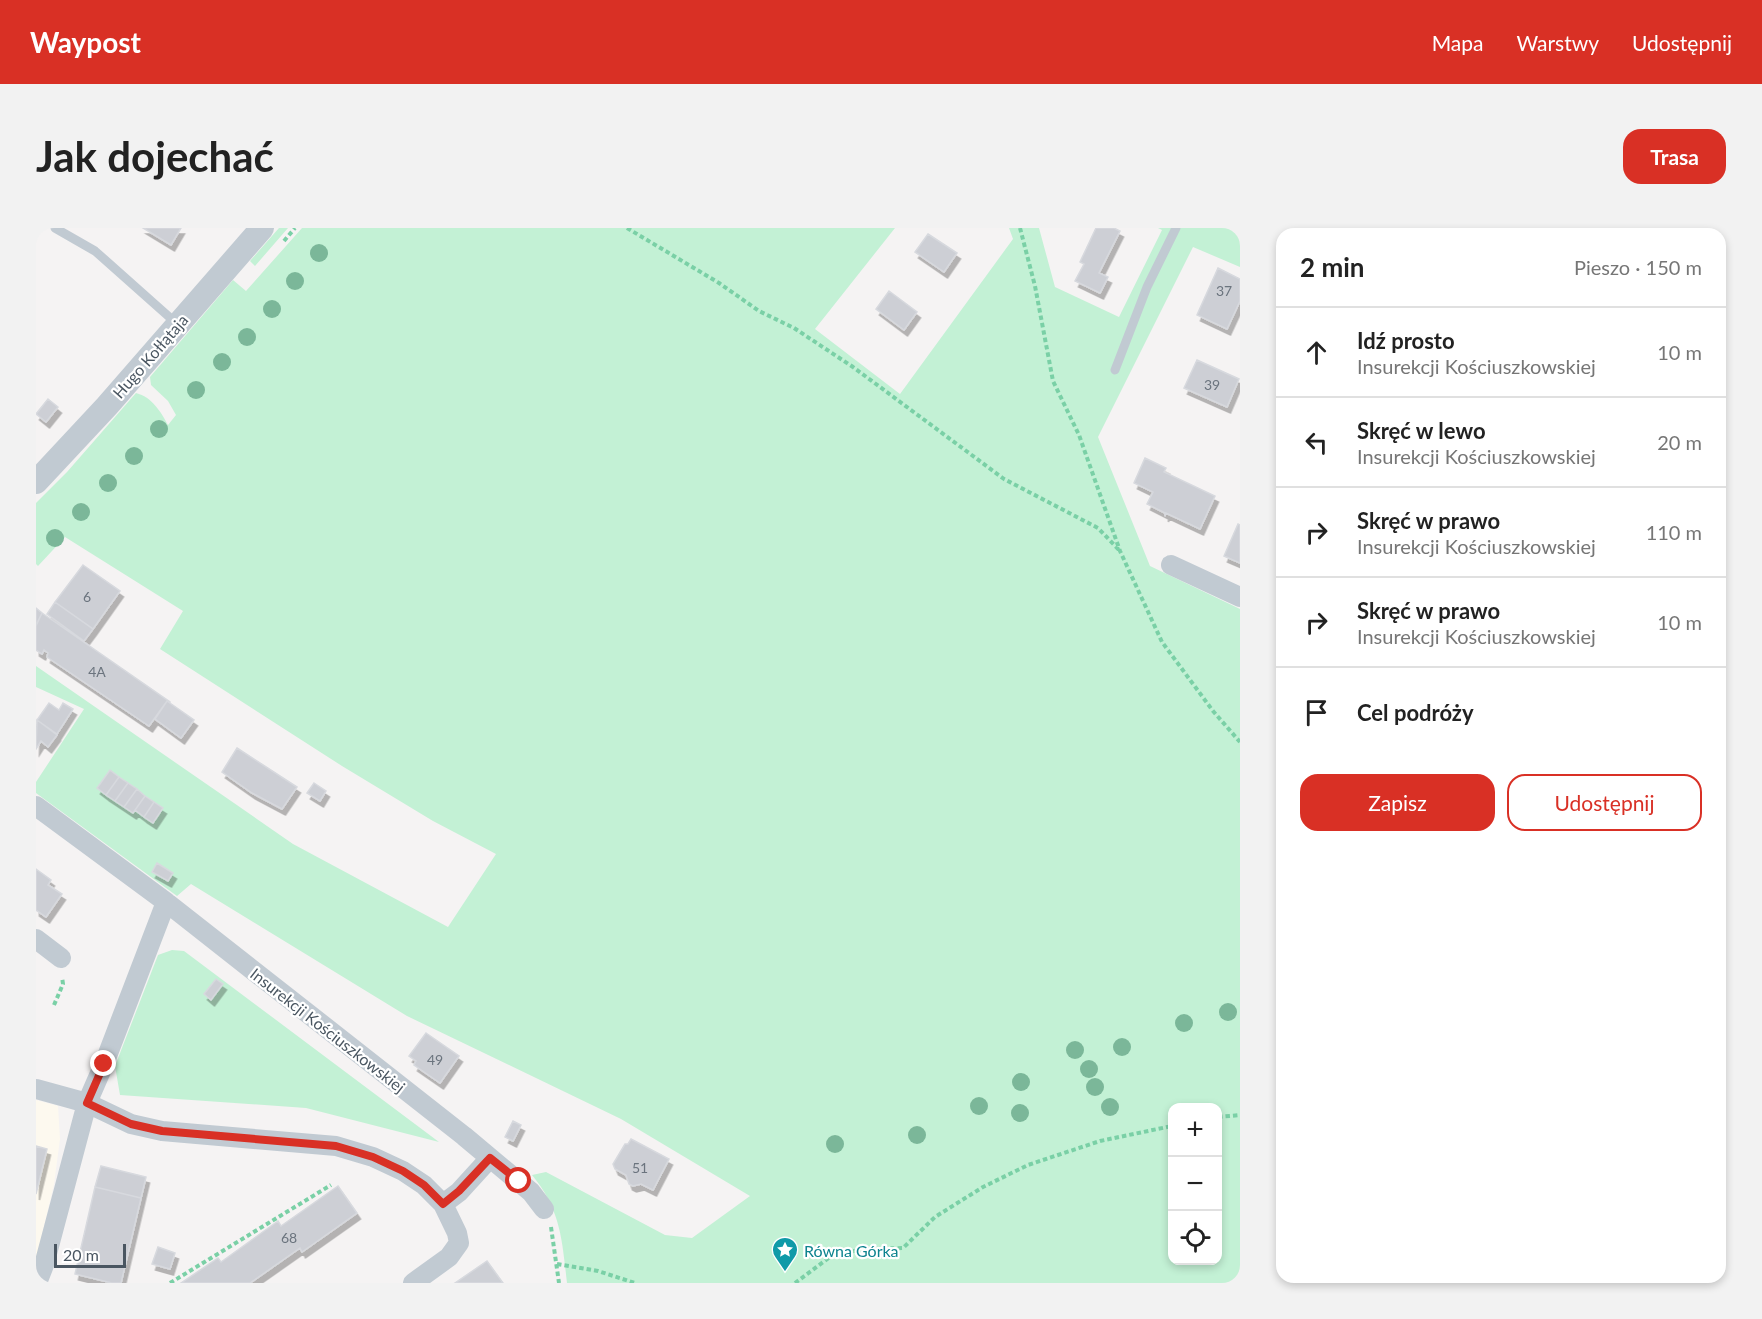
<!DOCTYPE html>
<html lang="pl">
<head>
<meta charset="utf-8">
<style>
	body { margin:0; font-family:Lato,sans-serif; background:#f2f2f2; color:#222 }
	.controls { position:absolute; right:18px; bottom:18px; display:grid; overflow:hidden; border-radius:12px; box-shadow:0 3px 9px #0003 }
	.controls button { width:54px; height:54px; display:grid; place-items:center; padding:0; border:0; border-bottom:2px solid #e0e0e0; background:#fff; color:#222; font:30px sans-serif }
	.scale { position:absolute; left:18px; bottom:15px; width:72px; box-sizing:border-box; padding-left:6px; border:3px solid #4a5661; border-top:0; font-size:16px; line-height:21px; white-space:nowrap; color:#4a5661; -webkit-text-stroke:4px #fff; paint-order:stroke }
	.stop { position:absolute; width:18px; height:18px; margin:-14px; border:4px solid #d93025; border-radius:50%; background:#fff }
	.stop.end { background:#d93025; border-color:#fff; box-shadow:0 2px 6px #0008 }
	.list { margin:0; padding:0; list-style:none }
	h2 { display:flex; justify-content:space-between; align-items:center; height:78px; margin:0; padding:0 24px; font-size:26px }
	h2 small { font-size:20px; font-weight:400; color:#767676 }
	.list li { display:grid; grid-template-columns:39px 1fr auto; gap:18px; align-items:center; box-sizing:border-box; height:90px; padding:0 24px; border-top:2px solid #e0e0e0 }
	.list b { display:block; font-size:22px; white-space:nowrap }
	.list p { margin:0; font-size:20px; white-space:nowrap; color:#767676 }
	.list em { font-size:20px; font-style:normal; color:#767676 }
	.actions { display:flex; gap:12px; padding:18px 24px }
	.actions a { flex:1; padding:14px 0; border:2px solid #d93025; border-radius:18px; text-align:center; font-size:21px; color:#d93025 }
	.actions .main { background:#d93025; color:#fff }
	.icon { flex:none; width:33px; height:33px; fill:none; stroke:currentColor; stroke-width:2; stroke-linecap:round; stroke-linejoin:round }
	.map { position:relative; flex:none; width:1204px; height:1055px; overflow:hidden; border-radius:18px }
	header { display:flex; align-items:center; gap:36px; box-sizing:border-box; height:84px; padding:0 30px; background:#d93025; color:#fff }
	header strong { font-size:28px }
	nav { display:flex; gap:33px; margin-inline-start:auto; font-size:21px }
	.intro { display:flex; align-items:center; justify-content:space-between; box-sizing:border-box; height:144px; padding:0 36px }
	h1 { margin:0; font-size:42px }
	.button { padding:15px 27px; border-radius:18px; background:#d93025; color:#fff; font-size:21px; font-weight:700 }
	main { display:flex; gap:36px; padding:0 36px }
	aside { flex:1; background:#fff; border-radius:18px; box-shadow:0 3px 9px #0003 }
	.map>svg:first-child { display:block }
	.commercial { fill:#fdf9ef }
	.green { fill:#c3f1d5; fill-rule:evenodd }
	.building { fill:#cdcfd5; stroke:#d7d9de; stroke-width:1.5; filter:url(#shadow) }
	.lines { fill:none; stroke-linecap:round; stroke-linejoin:round }
	.path { stroke:#7ad0a6; stroke-width:4; stroke-dasharray:4.5 3; stroke-linecap:butt }
	.service { stroke:#c1cad2; stroke-width:9 }
	.minor { stroke:#c1cad2; stroke-width:20 }
	.tertiary { stroke:#c1cad2; stroke-width:24 }
	.tree { fill:#7bb799 }
	.route { stroke:#d93025; stroke-width:8 }
	.labels { text-anchor:middle; dominant-baseline:central; stroke-width:4.5; stroke-linejoin:round; paint-order:stroke }
	.number-label { font-size:14px; fill:#6b747e }
	.street-label { font-size:16px; fill:#4a5661; stroke:#fff }
	.culture-label { font-size:16px; fill:#0d838f; stroke:#fff; text-anchor:start }
</style>
</head>
<body>
<header>
<strong>Waypost</strong>
<nav><a>Mapa</a><a>Warstwy</a><a>Udostępnij</a></nav>
</header>
<div class="intro"><h1>Jak dojechać</h1><a class="button">Trasa</a></div>
<main>
<div class="map">
<svg width="1204" height="1055" viewBox="0 0 1204 1055">
	<defs>
		<filter id="shadow"><feDropShadow dx="3.5" dy="6" stdDeviation="0" flood-color="#0004"/></filter>
	</defs>
	<rect width="100%" height="100%" fill="#f5f3f3"/>
	<path class="commercial" d="M0,872L22,878L24,911L18,956L0,1032Z"/>
	<path class="green" d="M243,0H252L219,38L214,33Z
		M266,0H859L779,101L864,166L977,11L973,0H1003L1019,59L1083,89L1126,2L1122,0H1204V39L1157,19L1062,209L1114,338L1204,381V1055H531C526,1012 525,982 496,947L510,944L629,1007L656,1010L714,968L585,891L371,788L155,656L141,668L0,565V554L48,481L0,459V438L257,616L412,699L460,626L397,593L306,538L124,421L147,383L29,309L2,338L0,336V275L31,244L100,165C116,169 125,184 132,197L140,187L132,173L115,157L114,149L197,52L210,63ZM1136,880H1182V1032H1136Z
		M136,722L148,723L403,914L270,880L84,867L79,838L122,727Z"/>
	<path class="building" d="M107,0H145L135,17Z
		M1060,0H1078L1084,3L1063,45L1072,49L1064,65L1039,53L1048,36L1044,34Z
		M892,6L921,25L908,44L879,24Z
		M1182,40L1204,51V73L1191,101L1161,87Z
		M853,63L881,84L868,102L840,81Z
		M1161,132L1203,151L1191,179L1148,160Z
		M12,171L22,179L10,194L0,186Z
		M1109,230L1130,240L1128,244L1179,268L1164,301L1130,285L1129,288V285L1111,276L1117,264L1098,255Z
		M1202,296L1204,297V335L1188,328Z
		M47,337L84,363L57,401L19,374Z
		M19,374L57,401L48,413L11,386Z
		M0,380L6,385L0,397Z
		M6,385L134,474V475L131,473L113,498L11,429L12,425L8,422L6,426L0,422V398Z
		M131,473L158,492L145,510L119,491Z
		M13,475L23,482L27,475L37,481L21,506L1,492Z
		M1,492L21,507L12,519L5,513L0,521Z
		M201,520L261,559L246,581L216,565L186,544Z
		M74,542L83,549L70,567L61,560Z
		M83,549L92,555L79,573L70,567Z
		M92,555L101,561L88,579L79,573Z
		M278,555L290,563L284,573L271,565Z
		M101,561L109,568L97,585L88,579Z
		M109,568L118,574L108,589L99,582Z
		M118,574L127,580L117,595L108,589Z
		M121,635L137,645L132,653L116,644Z
		M0,641L15,652L12,657L26,666L10,689L0,682Z
		M180,751L187,756L175,772L168,766Z
		M390,805L423,828L404,855L378,837L380,833L373,828Z
		M477,893L485,897L477,913L469,909Z
		M595,911L633,931L617,962L605,956L597,958L593,956L590,947L579,941L577,936L589,916H592Z
		M0,918L11,921L0,966Z
		M65,938L110,949L105,970L59,959Z
		M302,958L321,985L266,1024L264,1020L214,1055H145L182,1030L185,1034L242,993L245,998Z
		M59,959L105,970L85,1055H76L39,1046Z
		M122,1019L139,1025L134,1041L116,1036Z
		M451,1033L467,1055H419Z"/>
	<g class="lines">
		<path class="path" d="M591,0L683,55L723,83L758,100L817,139L968,251L1062,300L1084,323
			M984,0L999,58L1017,153L1043,207L1084,323L1126,414L1177,483L1204,514
			M248,13L259,0
			M18,777L27,756L26,749
			M1182,889L1204,887
			M515,999L523,1055
			M521,1036L562,1043L599,1055
			M134,1055L295,957
			M759,1055L798,1026L831,1021L867,1020L899,989L947,959L992,937L1064,913L1136,898"/>
		<path class="service" d="M19,0L59,23L140,95
			M1079,142L1111,59L1140,0"/>
		<path class="minor" d="M1135,337L1204,369
			M0,578L130,674L428,908L495,964L508,981
			M0,711L25,730
			M0,861L51,875L68,836L130,674
			M1,1055L8,1037L51,875L95,896L126,903L300,918L337,929L367,943L388,957L407,976L423,964L454,930
			M377,1055L413,1029L423,1015L421,1005L407,976"/>
		<path class="tertiary" d="M0,254L71,178L226,0"/>
	</g>
	<g class="tree">
		<circle cx="283" cy="25" r="9"/>
		<circle cx="259" cy="53" r="9"/>
		<circle cx="236" cy="81" r="9"/>
		<circle cx="211" cy="109" r="9"/>
		<circle cx="186" cy="134" r="9"/>
		<circle cx="160" cy="162" r="9"/>
		<circle cx="123" cy="201" r="9"/>
		<circle cx="98" cy="228" r="9"/>
		<circle cx="72" cy="255" r="9"/>
		<circle cx="45" cy="284" r="9"/>
		<circle cx="19" cy="310" r="9"/>
		<circle cx="1192" cy="784" r="9"/>
		<circle cx="1148" cy="795" r="9"/>
		<circle cx="1086" cy="819" r="9"/>
		<circle cx="1039" cy="822" r="9"/>
		<circle cx="1053" cy="841" r="9"/>
		<circle cx="985" cy="854" r="9"/>
		<circle cx="1059" cy="859" r="9"/>
		<circle cx="943" cy="878" r="9"/>
		<circle cx="1074" cy="879" r="9"/>
		<circle cx="984" cy="885" r="9"/>
		<circle cx="881" cy="907" r="9"/>
		<circle cx="799" cy="916" r="9"/>
	</g>
	<g class="lines">
		<path class="route" d="M68,836L51,875L95,896L126,903L300,918L337,929L367,943L388,957L407,976L423,963L454,930L483,953"/>
	</g>
	<defs>
		<symbol id="sight-pin" viewBox="-11 -11 22 30"><path d="M0 17L-7.5 6A9.5 9.5 0 1 1 7.5 6Z" fill="#0f9aa8" stroke="#fff"/><path d="M0-6L1.8-2.2L6-1.7L2.9 1.2L3.7 5.4L0 3.3L-3.7 5.4L-2.9 1.2L-6-1.7L-1.8-2.2Z" fill="#fff"/></symbol>
	</defs>
	<g fill-rule="evenodd">
		<use href="#sight-pin" x="734" y="1007" width="30" height="40"/>
	</g>
	<g class="labels">
		<g class="number-label">
			<text x="1188" y="62">37</text>
			<text x="1176" y="156">39</text>
			<text x="51" y="368">6</text>
			<text x="61" y="443">4A</text>
			<text x="399" y="831">49</text>
			<text x="604" y="939">51</text>
			<text x="253" y="1009">68</text>
		</g>
		<g class="street-label">
			<text transform="translate(114 128) rotate(-49)">Hugo Kołłątaja</text>
			<text transform="translate(292 802) rotate(38)">Insurekcji Kościuszkowskiej</text>
		</g>
		<g class="culture-label">
			<text x="768" y="1022">Równa Górka</text>
		</g>
	</g>
</svg>
<div class="controls">
<button>+</button>
<button>−</button>
<button><svg class="icon" aria-label="locate" viewBox="0 0 24 24"><circle cx="12" cy="12" r="6"/><path d="M12 2v4M12 18v4M2 12h4M18 12h4"/></svg></button>
</div>
<div class="scale">20 m</div>
<div class="stop" style="left:483px;top:953px"></div>
<div class="stop end" style="left:68px;top:836px"></div>
</div>
<aside>
<h2>2 min<small>Pieszo · 150 m</small></h2>
<ul class="list">
<li><svg class="icon" aria-label="ahead" viewBox="0 0 24 24"><path d="M12 20V5M6 11l6-6 6 6"/></svg><div><b>Idź prosto</b><p>Insurekcji Kościuszkowskiej</p></div><em>10 m</em></li>
<li><svg class="icon" aria-label="left" viewBox="0 0 24 24"><path d="M17 20v-9H6M10 6l-5 5 5 5"/></svg><div><b>Skręć w lewo</b><p>Insurekcji Kościuszkowskiej</p></div><em>20 m</em></li>
<li><svg class="icon" aria-label="right" viewBox="0 0 24 24"><path d="M7 20v-9h11M14 6l5 5-5 5"/></svg><div><b>Skręć w prawo</b><p>Insurekcji Kościuszkowskiej</p></div><em>110 m</em></li>
<li><svg class="icon" aria-label="right" viewBox="0 0 24 24"><path d="M7 20v-9h11M14 6l5 5-5 5"/></svg><div><b>Skręć w prawo</b><p>Insurekcji Kościuszkowskiej</p></div><em>10 m</em></li>
<li><svg class="icon" aria-label="arrive" viewBox="0 0 24 24"><path d="M6 21V4h12l-3 4 3 4H6"/></svg><div><b>Cel podróży</b></div></li>
</ul>
<div class="actions"><a class="main">Zapisz</a><a>Udostępnij</a></div>
</aside>
</main>
</body>
</html>
